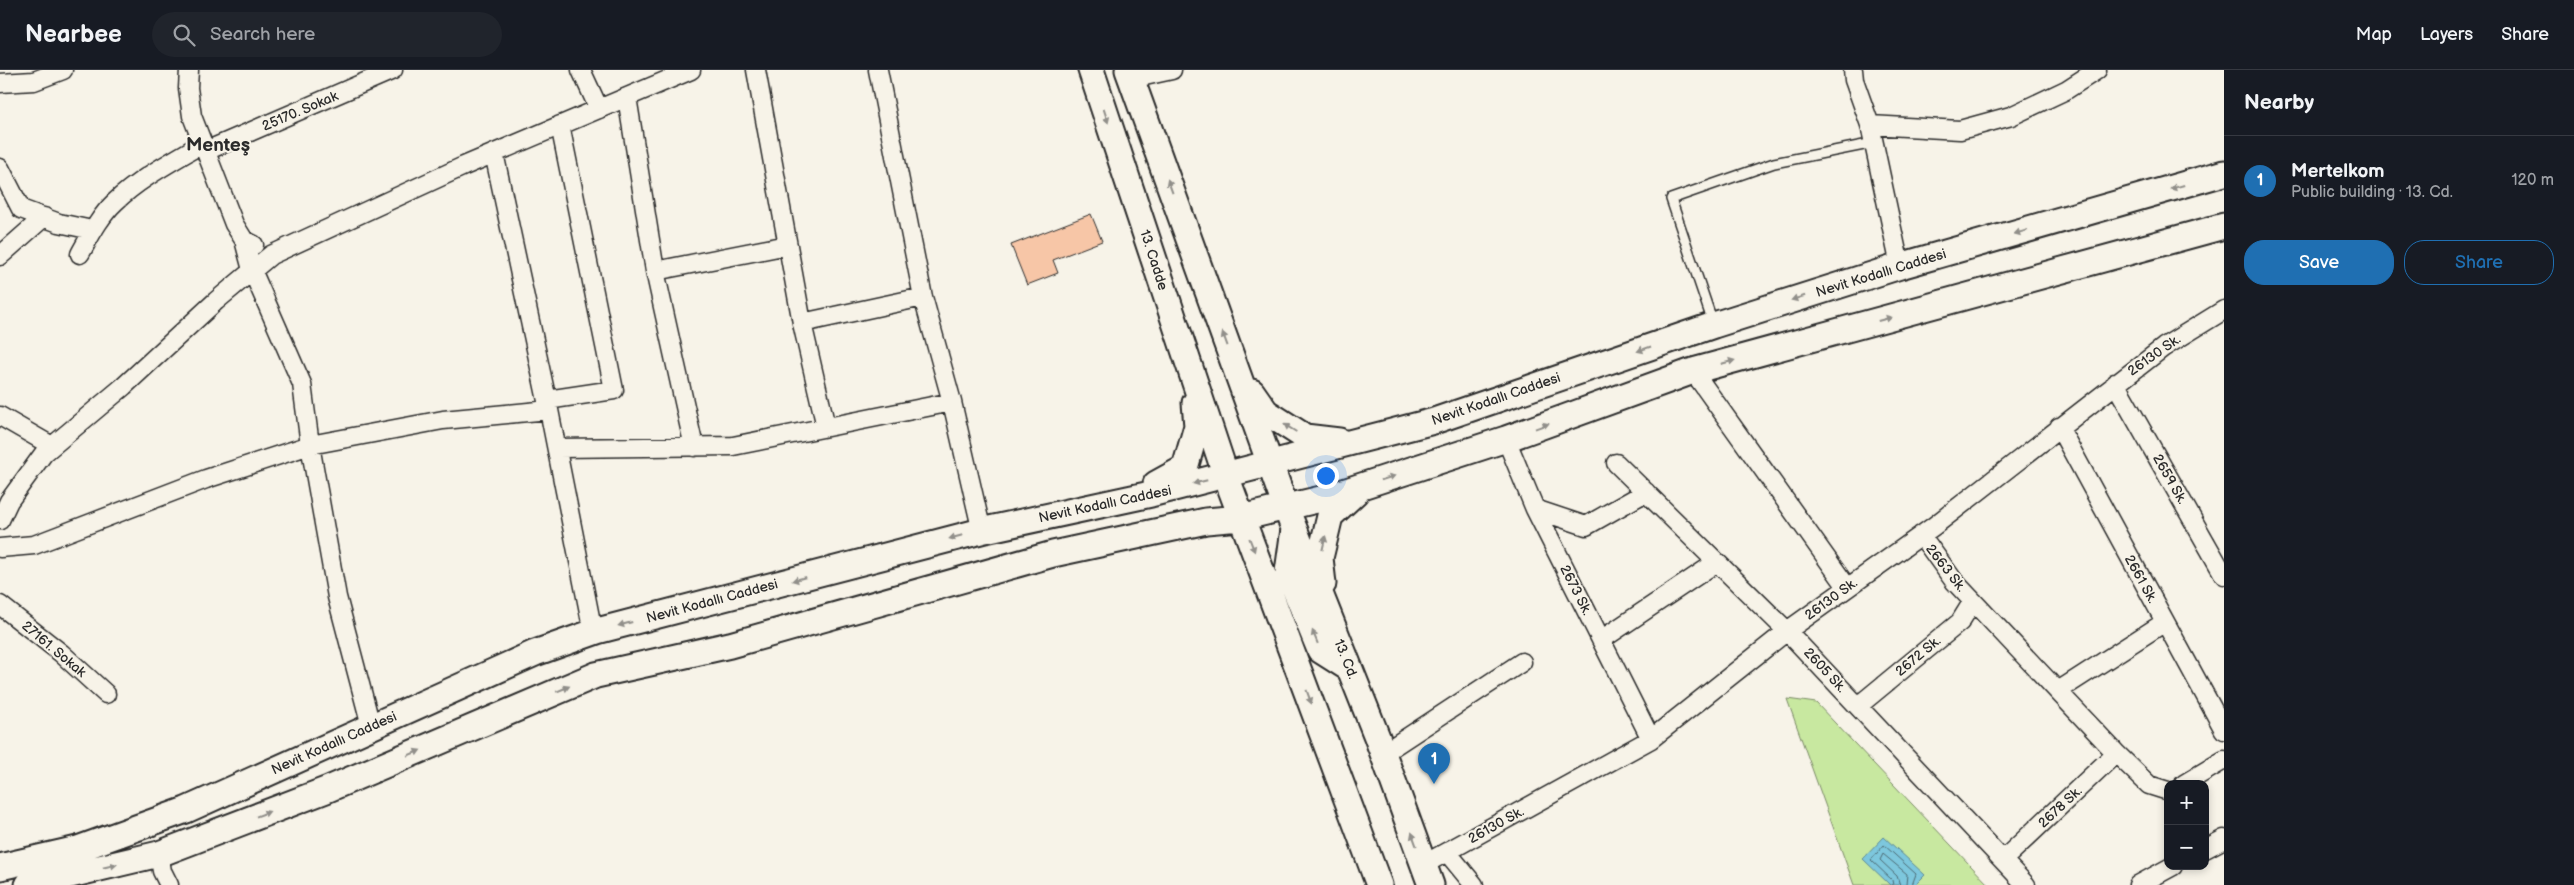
<!DOCTYPE html>
<html lang="en">
<head>
<meta charset="utf-8">
<style>
	body { margin:0; font-family:"Balsamiq Sans",sans-serif; background:#20242c; color:#f1f3f6 }
	.controls { position:absolute; right:15px; bottom:15px; display:grid; overflow:hidden; border-radius:10px; box-shadow:0 2px 8px #0003 }
	.controls button { width:45px; height:45px; display:grid; place-items:center; padding:0; border:0; border-bottom:1px solid #363941; background:#171b24; color:#f1f3f6; font:25px sans-serif }
	.you { position:absolute; left:1325px; top:405px; width:18px; height:18px; margin:-12px; border:4px solid #fff; border-radius:50%; background:#1a73e8; box-shadow:0 0 0 8px #1a73e833 }
	.badge { display:grid; place-items:center; width:32px; height:32px; border-radius:50%; background:#1f6fb2; color:#fff; font-size:16px; font-weight:700 }
	.pin { position:absolute; translate:-50% -41px; filter:drop-shadow(0 1px 2px #0008) }
	.pin::after { content:''; position:absolute; top:26px; width:18px; height:15px; background:inherit; clip-path:polygon(0 0,100% 0,50% 100%) }
	.list { margin:0; padding:0; list-style:none }
	h2 { display:flex; justify-content:space-between; align-items:center; height:65px; margin:0; padding:0 20px; font-size:21px }
	h2 small { font-size:16px; font-weight:400; color:#9ea1a6 }
	.list li { display:grid; grid-template-columns:32px 1fr auto; gap:15px; align-items:center; box-sizing:border-box; height:90px; padding:0 20px; border-top:1px solid #363941 }
	.list b { display:block; font-size:19px; white-space:nowrap }
	.list p { margin:0; font-size:16px; white-space:nowrap; color:#9ea1a6 }
	.list em { font-size:16px; font-style:normal; color:#9ea1a6 }
	.actions { display:flex; gap:10px; padding:15px 20px }
	.actions a { flex:1; padding:11px 0; border:1px solid #1f6fb2; border-radius:20px; text-align:center; font-size:18px; color:#1f6fb2 }
	.actions .main { background:#1f6fb2; color:#fff }
	.icon { flex:none; width:28px; height:28px; fill:none; stroke:currentColor; stroke-width:2; stroke-linecap:round; stroke-linejoin:round }
	.map { position:relative; flex:none; width:2224px; height:815px; overflow:hidden }
	header { display:flex; align-items:center; gap:30px; box-sizing:border-box; height:70px; padding:0 25px; background:#171b24; border-bottom:1px solid #363941 }
	header strong { font-size:24px }
	nav { display:flex; gap:28px; margin-inline-start:auto; font-size:18px }
	.search { width:350px; height:45px; background:#20242c; display:flex; align-items:center; gap:12px; box-sizing:border-box; padding:0 18px; border-radius:28px; color:#9ea1a6; font-size:19px }
	main { display:flex }
	aside { flex:1; background:#171b24 }
	.map>svg:first-child { display:block }
	.green { fill:#c8e8a0; stroke:#7a8a66 }
	.water { fill:#7dc7dd; stroke:#5c8996 }
	.lines { fill:none; stroke-linecap:round; stroke-linejoin:round }
	.shore { stroke:#4c6972; stroke-width:1 }
	.building { fill:#f7c6a7; stroke:#2b2b2b }
	.lane-casing { stroke:#2b2b2b; stroke-width:12 }
	.street-casing { stroke:#2b2b2b; stroke-width:21 }
	.secondary-casing { stroke:#2b2b2b; stroke-width:29 }
	.lane { stroke:#f7f3e8; stroke-width:9 }
	.street { stroke:#f7f3e8; stroke-width:18 }
	.secondary { stroke:#f7f3e8; stroke-width:25 }
	.oneway { fill:#918f8a }
	.labels { text-anchor:middle; dominant-baseline:central; stroke-width:4; stroke-linejoin:round; paint-order:stroke }
	.street-label { font-size:14px; fill:#2b2b2b; stroke:#f7f3e8 }
	.district-label { font-size:19px; font-weight:bold; fill:#2b2b2b; stroke:#f7f3e8 }
</style>
</head>
<body>
<header>
<strong>Nearbee</strong>
<div class="search"><svg class="icon" aria-label="search" viewBox="0 0 24 24"><circle cx="10" cy="10" r="6"/><path d="M15 15l6 6"/></svg>Search here</div>
<nav><a>Map</a><a>Layers</a><a>Share</a></nav>
</header>
<main>
<div class="map">
<svg width="2224" height="815" viewBox="0 0 2224 815">
	<rect width="100%" height="100%" fill="#f7f3e8"/>
	<filter id="ink" filterUnits="userSpaceOnUse"><feTurbulence type="fractalNoise" baseFrequency=".02" numOctaves="2"/><feDisplacementMap in="SourceGraphic" scale="10" xChannelSelector="R" yChannelSelector="G"/><feConvolveMatrix kernelMatrix="1 2 1 2 8 2 1 2 1" color-interpolation-filters="sRGB"/></filter>
	<g filter="url(#ink)">
		<path class="green" d="M1787,629L1816,633L1989,815H1854Z"/>
		<path class="water" d="M1884,767L1925,805L1915,815H1890L1863,789Z"/>
		<g class="lines">
			<path class="shore" d="M1893,815L1892,810L1871,790L1884,775L1916,804L1912,815
				M1900,815L1897,806L1880,790L1883,784L1907,804L1906,815"/>
		</g>
		<path class="building" d="M1091,144L1102,171L1053,190L1058,203L1027,215L1011,175Z"/>
		<g class="lines">
			<defs>
				<path id="lane" d="M1713,253L1671,129L1774,93L1874,73"/>
				<path id="street" d="M189,0L188,18L192,46L234,154L244,170L254,175
					M581,0L599,39
					M756,0L802,253L826,357
					M878,0L923,227L952,332L979,449L985,460
					M1853,0L1854,10L1870,55L1900,196
					M1131,9L1172,0
					M0,13L34,11L63,0
					M627,27L655,201L694,377
					M1870,55L1960,60L2011,46L2066,20L2097,0
					M206,81L393,0
					M494,83L549,340
					M0,98L21,139L59,153L92,160
					M244,170L252,200L302,314L310,375L337,527L371,656
					M80,184C90,166 100,146 115,132C140,108 173,91 203,73
					M0,186L44,147
					M655,201L788,175
					M802,253L923,227
					M1693,301L1847,517
					M2115,313L2224,505
					M547,330L614,320L560,55
					M0,346L52,376
					M2059,357L2224,660
					M1506,369L1535,439L1651,669
					M558,378L733,376L952,332
					M1616,393L1787,561L2026,815
					M1535,439L1586,456L1646,422
					M0,450L9,431L44,383L124,316L216,231L271,185L464,96L691,0
					M1921,465L1954,511L2116,683L2149,715L2168,721
					M0,478L34,475L206,409L310,375L443,350L549,340L590,547L597,561
					M0,535L61,583L106,624
					M1601,570L1717,492
					M2058,621L2165,552
					M1858,636L1960,552L1973,531
					M1382,684L1522,592
					M2184,714L2224,690
					M2205,779L2224,769
					M1447,782L1474,815
					M159,784L162,801L169,815
					M2003,790L2116,683
					M1423,795L1651,669L1787,561L1934,456L2164,277L2224,240
					M2138,815L2173,796"/>
				<path id="secondary" d="M1091,0L1226,406L1379,815
					M1128,0L1286,438L1377,667L1431,815
					M1252,322L1266,342L1305,367L1339,371
					M1156,414L1185,398L1197,356L1195,333
					M1294,459L1288,502L1320,580L1350,599
					M1323,514L1320,488L1330,446L1356,422
					M0,797L78,779L186,740L535,583L597,561L985,460L1151,424L1434,351L1714,255L1900,196L2224,103
					M28,815L159,784L326,720L596,605L730,575L1053,484L1206,451L1241,448L1325,428L1506,369L1693,301L2224,156"/>
			</defs>
			<use href="#lane" class="lane-casing"/>
			<use href="#street" class="street-casing"/>
			<use href="#secondary" class="secondary-casing"/>
			<use href="#lane" class="lane"/>
			<use href="#street" class="street"/>
			<use href="#secondary" class="secondary"/>
		</g>
		<defs><path id="oneway-solid" d="M-6-.8H1V-3.2L6.5 0L1 3.2V.8H-6Z" transform="scale(1.25)"/></defs>
		<g class="oneway">
			<use href="#oneway-solid" transform="translate(1106 46) rotate(72)"/>
			<use href="#oneway-solid" transform="translate(1170 116) rotate(-110)"/>
			<use href="#oneway-solid" transform="translate(2177 117) rotate(164)"/>
			<use href="#oneway-solid" transform="translate(2021 162) rotate(164)"/>
			<use href="#oneway-solid" transform="translate(1798 228) rotate(162)"/>
			<use href="#oneway-solid" transform="translate(1885 249) rotate(-15)"/>
			<use href="#oneway-solid" transform="translate(1225 269) rotate(-110)"/>
			<use href="#oneway-solid" transform="translate(1644 279) rotate(161)"/>
			<use href="#oneway-solid" transform="translate(1728 292) rotate(-15)"/>
			<use href="#oneway-solid" transform="translate(1542 356) rotate(-20)"/>
			<use href="#oneway-solid" transform="translate(1290 358) rotate(-148)"/>
			<use href="#oneway-solid" transform="translate(1388 408) rotate(-18)"/>
			<use href="#oneway-solid" transform="translate(1200 412) rotate(166)"/>
			<use href="#oneway-solid" transform="translate(956 467) rotate(165)"/>
			<use href="#oneway-solid" transform="translate(1324 473) rotate(-77)"/>
			<use href="#oneway-solid" transform="translate(1252 475) rotate(69)"/>
			<use href="#oneway-solid" transform="translate(799 509) rotate(165)"/>
			<use href="#oneway-solid" transform="translate(625 554) rotate(165)"/>
			<use href="#oneway-solid" transform="translate(1315 567) rotate(-112)"/>
			<use href="#oneway-solid" transform="translate(563 619) rotate(-23)"/>
			<use href="#oneway-solid" transform="translate(1309 627) rotate(70)"/>
			<use href="#oneway-solid" transform="translate(414 683) rotate(-23)"/>
			<use href="#oneway-solid" transform="translate(263 744) rotate(-21)"/>
			<use href="#oneway-solid" transform="translate(1414 769) rotate(-110)"/>
			<use href="#oneway-solid" transform="translate(110 796) rotate(-13)"/>
		</g>
	</g>
	<g class="labels">
		<g class="street-label">
			<text transform="translate(300 41) rotate(-23)">25170. Sokak</text>
			<text transform="translate(1154 190) rotate(72)">13. Cadde</text>
			<text transform="translate(1881 203) rotate(-17)">Nevit Kodallı Caddesi</text>
			<text transform="translate(2154 285) rotate(-35)">26130 Sk.</text>
			<text transform="translate(1496 329) rotate(-19)">Nevit Kodallı Caddesi</text>
			<text transform="translate(2170 409) rotate(60)">2659 Sk.</text>
			<text transform="translate(1105 434) rotate(-12)">Nevit Kodallı Caddesi</text>
			<text transform="translate(1946 498) rotate(52)">2663 Sk.</text>
			<text transform="translate(2141 509) rotate(61)">2661 Sk.</text>
			<text transform="translate(1576 520) rotate(63)">2673 Sk.</text>
			<text transform="translate(1831 529) rotate(-36)">26130 Sk.</text>
			<text transform="translate(712 531) rotate(-15)">Nevit Kodallı Caddesi</text>
			<text transform="translate(54 579) rotate(40)">27161. Sokak</text>
			<text transform="translate(1918 586) rotate(-40)">2672 Sk.</text>
			<text transform="translate(1346 589) rotate(68)">13. Cd.</text>
			<text transform="translate(1825 600) rotate(47)">2605 Sk.</text>
			<text transform="translate(334 673) rotate(-24)">Nevit Kodallı Caddesi</text>
			<text transform="translate(2060 737) rotate(-43)">2678 Sk.</text>
			<text transform="translate(1496 755) rotate(-29)">26130 Sk.</text>
		</g>
		<g class="district-label">
			<text x="218" y="75">Menteş</text>
		</g>
	</g>
</svg>
<div class="controls">
<button>+</button>
<button>−</button>
</div>
<div class="you"></div>
<div class="pin badge" style="left:1434px;top:714px">1</div>
</div>
<aside>
<h2>Nearby<small></small></h2>
<ul class="list">
<li><span class="badge">1</span><div><b>Mertelkom</b><p>Public building · 13. Cd.</p></div><em>120 m</em></li>
</ul>
<div class="actions"><a class="main">Save</a><a>Share</a></div>
</aside>
</main>
</body>
</html>
